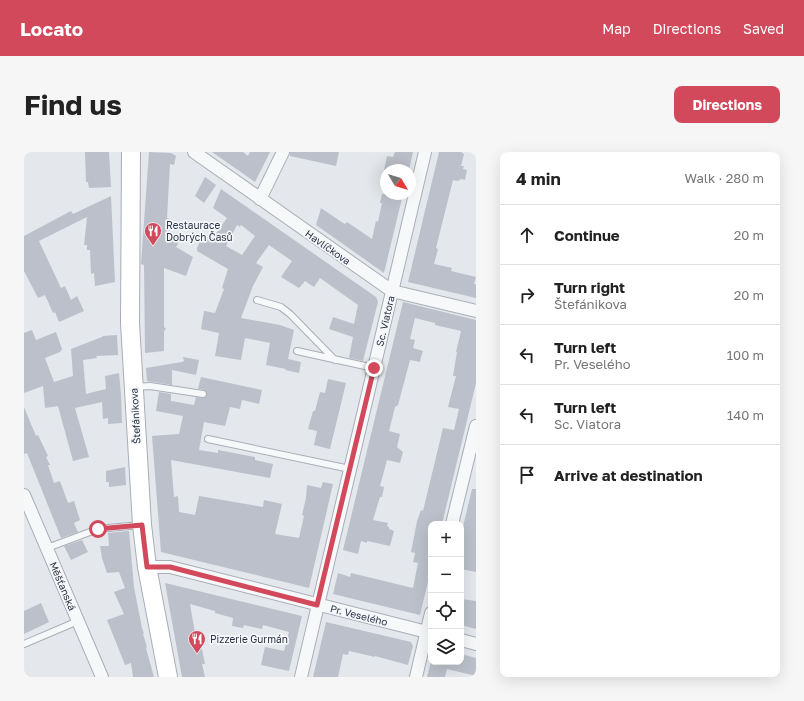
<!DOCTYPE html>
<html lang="en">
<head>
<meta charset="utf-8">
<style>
	body { margin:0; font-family:"Golos Text",sans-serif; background:#f6f6f6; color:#222 }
	.controls { position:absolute; right:12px; bottom:12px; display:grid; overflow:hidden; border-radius:8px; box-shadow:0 4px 16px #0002 }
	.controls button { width:36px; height:36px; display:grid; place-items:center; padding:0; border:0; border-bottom:1px solid #e0e0e0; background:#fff; color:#222; font:20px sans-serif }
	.compass { position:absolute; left:356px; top:12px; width:36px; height:36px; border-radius:50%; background:#fff; box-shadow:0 4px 16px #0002; rotate:128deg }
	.stop { position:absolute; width:12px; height:12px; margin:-9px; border:3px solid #d1495b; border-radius:50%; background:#fff }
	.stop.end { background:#d1495b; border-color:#fff; box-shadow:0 1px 4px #0008 }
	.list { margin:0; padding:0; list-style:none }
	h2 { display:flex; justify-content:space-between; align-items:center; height:52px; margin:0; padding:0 16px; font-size:17px }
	h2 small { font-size:13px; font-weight:400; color:#767676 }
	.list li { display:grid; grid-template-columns:26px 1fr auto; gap:12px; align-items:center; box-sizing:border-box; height:60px; padding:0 16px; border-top:1px solid #e0e0e0 }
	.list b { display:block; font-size:15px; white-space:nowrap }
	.list p { margin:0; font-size:13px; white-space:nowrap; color:#767676 }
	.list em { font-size:13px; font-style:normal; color:#767676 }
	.icon { flex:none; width:22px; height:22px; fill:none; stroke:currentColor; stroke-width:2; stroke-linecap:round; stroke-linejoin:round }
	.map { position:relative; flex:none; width:452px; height:525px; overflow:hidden; border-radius:8px }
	header { display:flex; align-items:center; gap:24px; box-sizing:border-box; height:56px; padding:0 20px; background:#d1495b; color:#fff }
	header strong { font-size:19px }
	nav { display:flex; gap:22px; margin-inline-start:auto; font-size:14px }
	.intro { display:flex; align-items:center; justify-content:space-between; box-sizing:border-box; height:96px; padding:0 24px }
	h1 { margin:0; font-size:28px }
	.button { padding:10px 18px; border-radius:8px; background:#d1495b; color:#fff; font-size:14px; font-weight:700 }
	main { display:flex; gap:24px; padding:0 24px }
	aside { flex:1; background:#fff; border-radius:8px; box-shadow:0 4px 16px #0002 }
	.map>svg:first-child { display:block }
	.building { fill:#bbc0ca; fill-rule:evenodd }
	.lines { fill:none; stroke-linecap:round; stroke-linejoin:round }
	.service-casing { stroke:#a9aeb7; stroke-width:8 }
	.minor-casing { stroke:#a9aeb7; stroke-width:14 }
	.secondary-casing { stroke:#a9aeb7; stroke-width:20 }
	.service { stroke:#f7f8fa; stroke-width:6 }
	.minor { stroke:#f7f8fa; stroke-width:12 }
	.secondary { stroke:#fff; stroke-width:18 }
	.route { stroke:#d1495b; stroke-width:5 }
	.labels { text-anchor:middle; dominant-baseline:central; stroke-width:3.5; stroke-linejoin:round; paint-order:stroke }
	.poi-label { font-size:10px; fill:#2b3445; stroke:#f4f6f9; text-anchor:start }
	.street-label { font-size:10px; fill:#2b3445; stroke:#f4f6f9 }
</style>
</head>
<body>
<header>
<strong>Locato</strong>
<nav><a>Map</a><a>Directions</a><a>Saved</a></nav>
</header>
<div class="intro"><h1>Find us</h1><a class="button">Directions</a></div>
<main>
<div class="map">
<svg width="452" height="525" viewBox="0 0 452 525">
	<rect width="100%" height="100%" fill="#e4e7ec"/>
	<path class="building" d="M61,0H85L87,35L65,36L64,30H62Z
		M125,0L147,1L152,4L150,13L146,12L143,66L146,67L145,86L155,90L152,95L169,105L162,124L140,116V175L142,177L140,179V199L121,201L120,113L117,112Z
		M188,0H219L224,4L226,0H246L231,30Z
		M266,0H315L312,14L266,4Z
		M371,0H389L385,18H360L363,4L369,5Z
		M415,0H438V1L440,2L437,14H440L439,17L443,18L441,28L437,27L434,29L429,28L412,96L414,97L410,112L428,116L427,119L452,125L450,132H452V146L384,130Z
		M181,25L192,33L180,51L171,44Z
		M197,37L352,145L354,150L339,209L325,206L329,185L305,177L309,165L330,172L334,153L296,126L290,135L281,129L275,136L257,125L268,109L245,93L232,111L239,115L229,134L217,166L256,173L270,178L264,207L277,210L275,221L261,218L262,217L242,213L246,191L221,186L217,208L191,204L195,181L177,177L180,159L191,161L200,137L198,136L204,117L173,99V96L179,83L188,87L203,66L189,56ZM213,73L216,75L217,73L231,84L218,103L202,94Z
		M358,42H379L360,121L292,73L297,56L316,69L321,72L323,70L348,87L352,69L354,70L358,51H356Z
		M87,44L91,130L71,134L70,121L67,122L66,98H63V93H60L63,65L15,89L37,136L41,134L47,148L53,144L60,159L35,170L31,160L29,161L21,143L14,146L0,119V84L47,59L49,62Z
		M379,150L452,168V231L418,372H407V417L396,463L309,442L314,421L326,425L327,421L389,436L394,411L389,410L391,401L387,400L393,369L397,358L399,359L419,276L430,278L435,257L424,255L432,224H429L433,200H432L437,179L411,173V171L391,166L386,187L391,188L389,196L399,199L397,205L396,210L386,208L374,253L371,255L365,279L376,282L373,295L379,300L376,311L363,308L356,334L360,335L358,345H356L349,368L364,371L363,374L365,375V377L370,379L366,394L343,389V391L337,389L334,402L319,398Z
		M8,178L12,188L32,180L38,197L36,200L21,206L30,230L49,224L47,197L78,185L79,184L93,183L94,203L72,204L73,206L59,208L62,242L82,237L81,224L95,221L97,242L98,271L84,272V266L79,267L78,250L51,256L65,305L49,309L34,254L21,256L19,234L0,241V181Z
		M159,205L175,208L172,223L148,218V233L123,229L122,216L158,210L160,209Z
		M177,225L238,238L235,252L218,248L216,257L206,255L201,274L180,270L175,298L194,301V298L231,305V308L249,312L246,326L147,308L150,345L154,344L155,360L171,363L175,344L239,355L240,348L258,352L251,382L275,386L280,364L278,363L282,346L283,333L297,336L299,330L309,332L285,436L137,400L128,284L155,282L159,264L132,259L135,240L147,242V249L170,253L172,245L180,246L183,243L181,238L174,237Z
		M304,227L322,231L306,297L290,293L293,279L284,277L289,259H291L296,240L301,241Z
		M0,255L12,284L14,283L24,304L22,305L26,313H24L30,331L36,329L44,351L50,349L56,368L50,371L54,380L37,386L3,301L0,302Z
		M101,315L102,333L85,335V330H82V319Z
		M448,337H452V420L437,417V383Z
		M105,379L110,435L118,476L120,482H119L123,495L122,496L130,525H109L107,511L101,513L83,468L100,462L90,440L101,436L95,420L83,421L78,406L76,394H85L84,381Z
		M58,388L64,400L47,408L40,394Z
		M141,431L278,464L265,519L237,513L241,495L260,499L265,480L239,473L238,477L220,473L219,476L208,474L209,466L191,461V459L166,452L174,498L178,497L181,512H178L181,525H158Z
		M437,447L452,449V477L437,473Z
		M17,451L25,470L0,482V459Z
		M302,470L387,490L389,494L384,513L351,504V505L325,499L324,503L319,502L314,525H289Z
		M437,502L452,506V524L423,517L421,525H403L407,510H437Z"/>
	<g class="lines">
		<defs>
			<path id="service" d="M233,148L257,155L266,162L311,208
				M273,199L350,216
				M111,235L126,234L179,242
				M184,287L326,317
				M23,396L74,377L116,373
				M0,492L54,469"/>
			<path id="minor" d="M170,0L368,139L452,159
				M236,47L259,0
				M0,343L78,525
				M428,372L452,274
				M123,415H146L407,481
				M437,488L452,492
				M277,525L401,0
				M392,525L407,461"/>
			<path id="secondary" d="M107,0L106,171L118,373L123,415L144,525"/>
		</defs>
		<use href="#service" class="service-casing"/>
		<use href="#minor" class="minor-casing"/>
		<use href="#secondary" class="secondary-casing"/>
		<use href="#service" class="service"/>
		<use href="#minor" class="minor"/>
		<use href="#secondary" class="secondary"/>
	</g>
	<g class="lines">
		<path class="route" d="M74,377L118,373L123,415H146L293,453L350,216"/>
	</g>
	<defs>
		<symbol id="restaurant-pin" viewBox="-11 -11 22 30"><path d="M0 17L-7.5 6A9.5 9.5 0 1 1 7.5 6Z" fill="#d1495b" stroke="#f4f6f9"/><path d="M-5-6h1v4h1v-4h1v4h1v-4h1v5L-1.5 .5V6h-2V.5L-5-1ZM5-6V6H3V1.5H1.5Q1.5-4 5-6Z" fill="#fff"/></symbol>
	</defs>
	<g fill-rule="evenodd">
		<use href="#restaurant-pin" x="119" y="69" width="20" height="27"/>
		<use href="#restaurant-pin" x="163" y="477" width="20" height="27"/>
	</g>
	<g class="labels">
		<g class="poi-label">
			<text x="142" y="73">Restaurace<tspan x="142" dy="12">Dobrých Časů</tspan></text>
			<text x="186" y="487">Pizzerie Gurmán</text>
		</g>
		<g class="street-label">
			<text transform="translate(304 95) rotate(35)">Havlíčkova</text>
			<text transform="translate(361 169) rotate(-77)">Sc. Viatora</text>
			<text transform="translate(111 264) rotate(-93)">Štefánikova</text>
			<text transform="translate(39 434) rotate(67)">Měšťanská</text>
			<text transform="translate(335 463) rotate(14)">Pr. Veselého</text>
		</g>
	</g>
</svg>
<div class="controls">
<button>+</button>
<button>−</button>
<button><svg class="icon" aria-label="locate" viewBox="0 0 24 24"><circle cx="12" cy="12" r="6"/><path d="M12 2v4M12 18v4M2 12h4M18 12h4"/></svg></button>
<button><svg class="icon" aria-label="layers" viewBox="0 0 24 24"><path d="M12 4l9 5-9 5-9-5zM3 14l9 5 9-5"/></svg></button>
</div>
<svg class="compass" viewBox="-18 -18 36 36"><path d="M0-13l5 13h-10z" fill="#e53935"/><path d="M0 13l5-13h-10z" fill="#767676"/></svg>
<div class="stop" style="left:74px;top:377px"></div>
<div class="stop end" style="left:350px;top:216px"></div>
</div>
<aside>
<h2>4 min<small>Walk · 280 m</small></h2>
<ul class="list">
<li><svg class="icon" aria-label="ahead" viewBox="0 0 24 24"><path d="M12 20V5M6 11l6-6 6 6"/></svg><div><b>Continue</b></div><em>20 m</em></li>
<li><svg class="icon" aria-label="right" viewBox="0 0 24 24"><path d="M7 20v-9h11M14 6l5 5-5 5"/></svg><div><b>Turn right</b><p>Štefánikova</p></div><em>20 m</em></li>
<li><svg class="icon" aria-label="left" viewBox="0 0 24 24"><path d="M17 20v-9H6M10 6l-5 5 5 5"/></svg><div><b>Turn left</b><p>Pr. Veselého</p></div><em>100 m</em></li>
<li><svg class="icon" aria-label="left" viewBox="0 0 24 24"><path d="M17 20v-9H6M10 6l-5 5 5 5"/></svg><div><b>Turn left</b><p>Sc. Viatora</p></div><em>140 m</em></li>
<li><svg class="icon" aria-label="arrive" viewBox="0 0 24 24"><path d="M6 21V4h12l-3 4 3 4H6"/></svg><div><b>Arrive at destination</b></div></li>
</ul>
</aside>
</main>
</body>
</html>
